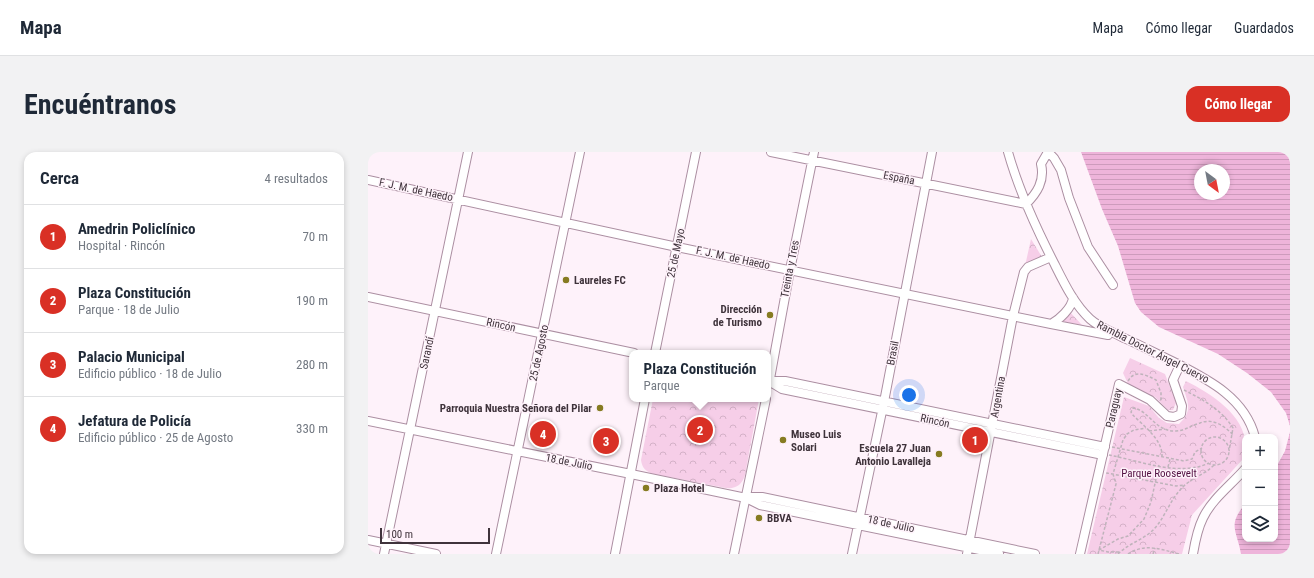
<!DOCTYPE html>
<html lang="es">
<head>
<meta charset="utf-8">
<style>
	body { margin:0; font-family:"Roboto Condensed",sans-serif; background:#f2f2f3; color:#1f2937 }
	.controls { position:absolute; right:12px; bottom:12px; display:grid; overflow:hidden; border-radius:8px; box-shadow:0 2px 6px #0003 }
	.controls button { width:36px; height:36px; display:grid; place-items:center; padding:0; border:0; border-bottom:1px solid #e0e1e3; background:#fff; color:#1f2937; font:20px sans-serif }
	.compass { position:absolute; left:826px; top:12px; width:36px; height:36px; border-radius:50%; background:#fff; box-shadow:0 2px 6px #0003; rotate:148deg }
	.scale { position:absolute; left:12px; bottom:10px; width:110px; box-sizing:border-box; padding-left:4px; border:2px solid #3f333b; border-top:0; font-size:11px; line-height:14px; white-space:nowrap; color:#3f333b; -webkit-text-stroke:3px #fef2fa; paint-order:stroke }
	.you { position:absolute; left:541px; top:243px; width:14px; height:14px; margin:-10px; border:3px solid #fff; border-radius:50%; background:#1a73e8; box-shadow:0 0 0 6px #1a73e833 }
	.badge { display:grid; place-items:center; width:26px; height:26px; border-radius:50%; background:#d93025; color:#fff; font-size:13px; font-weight:700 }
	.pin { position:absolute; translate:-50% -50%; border:2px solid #fff; box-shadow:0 1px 4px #0006 }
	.popup { position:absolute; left:261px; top:198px; width:142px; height:52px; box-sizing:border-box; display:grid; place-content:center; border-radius:8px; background:#fff; filter:drop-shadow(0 1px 3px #0005); font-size:13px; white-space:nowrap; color:#747a83 }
	.popup b { font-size:15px; color:#1f2937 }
	.popup::after { content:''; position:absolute; left:50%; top:100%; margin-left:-8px; border:8px solid transparent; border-top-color:#fff }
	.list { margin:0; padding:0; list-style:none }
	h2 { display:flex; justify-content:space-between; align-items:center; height:52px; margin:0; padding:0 16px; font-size:17px }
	h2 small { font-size:13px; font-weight:400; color:#747a83 }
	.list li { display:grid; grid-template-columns:26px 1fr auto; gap:12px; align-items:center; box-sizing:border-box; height:64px; padding:0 16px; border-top:1px solid #e0e1e3 }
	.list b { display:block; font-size:15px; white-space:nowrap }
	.list p { margin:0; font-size:13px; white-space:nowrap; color:#747a83 }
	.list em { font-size:13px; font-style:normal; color:#747a83 }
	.icon { flex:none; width:22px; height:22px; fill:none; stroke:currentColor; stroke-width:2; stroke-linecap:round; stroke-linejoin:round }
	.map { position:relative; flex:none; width:922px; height:402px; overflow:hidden; border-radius:12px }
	header { display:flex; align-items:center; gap:24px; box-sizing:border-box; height:56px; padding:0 20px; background:#fff; border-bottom:1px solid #e0e1e3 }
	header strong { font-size:19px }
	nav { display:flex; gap:22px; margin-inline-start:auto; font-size:14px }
	.intro { display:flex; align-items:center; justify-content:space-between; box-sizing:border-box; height:96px; padding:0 24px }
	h1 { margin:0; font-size:28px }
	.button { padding:10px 18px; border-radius:12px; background:#d93025; color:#fff; font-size:14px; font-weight:700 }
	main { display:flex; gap:24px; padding:0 24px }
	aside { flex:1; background:#fff; border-radius:12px; box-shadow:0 2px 6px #0003 }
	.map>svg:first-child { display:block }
	.forest { fill:url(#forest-crowns) }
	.water { fill:url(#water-rules); fill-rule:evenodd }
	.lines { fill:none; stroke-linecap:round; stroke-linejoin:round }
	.minor-casing { stroke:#ac8fa2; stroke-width:10 }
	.path { stroke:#bfb3bb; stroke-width:1.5; stroke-dasharray:3 2; stroke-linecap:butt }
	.minor { stroke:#fff; stroke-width:8 }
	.poi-dot { fill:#867b21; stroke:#fef2fa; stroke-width:1.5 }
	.labels { text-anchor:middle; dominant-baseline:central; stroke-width:3; stroke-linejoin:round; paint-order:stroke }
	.street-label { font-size:11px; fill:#3f333b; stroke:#fef2fa }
	.poi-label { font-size:11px; font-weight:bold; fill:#3f333b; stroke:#fef2fa; text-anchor:start }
	.park-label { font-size:11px; fill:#541243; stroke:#fef2fa }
</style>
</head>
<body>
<header>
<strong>Mapa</strong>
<nav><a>Mapa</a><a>Cómo llegar</a><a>Guardados</a></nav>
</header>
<div class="intro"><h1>Encuéntranos</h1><a class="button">Cómo llegar</a></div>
<main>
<aside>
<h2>Cerca<small>4 resultados</small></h2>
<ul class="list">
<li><span class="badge">1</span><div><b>Amedrin Policlínico</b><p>Hospital · Rincón</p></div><em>70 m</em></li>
<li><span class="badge">2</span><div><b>Plaza Constitución</b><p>Parque · 18 de Julio</p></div><em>190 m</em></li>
<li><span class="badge">3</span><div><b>Palacio Municipal</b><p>Edificio público · 18 de Julio</p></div><em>280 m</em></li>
<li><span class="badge">4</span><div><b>Jefatura de Policía</b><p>Edificio público · 25 de Agosto</p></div><em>330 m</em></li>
</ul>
</aside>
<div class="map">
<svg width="922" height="402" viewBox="0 0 922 402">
	<defs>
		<pattern id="forest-crowns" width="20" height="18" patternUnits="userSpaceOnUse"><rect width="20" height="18" fill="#f6cee8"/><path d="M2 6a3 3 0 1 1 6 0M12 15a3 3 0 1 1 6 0" fill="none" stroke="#d4b1c8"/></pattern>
		<pattern id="water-rules" width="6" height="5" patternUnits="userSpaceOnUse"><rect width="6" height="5" fill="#eeb4da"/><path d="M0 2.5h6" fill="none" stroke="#cd9bbc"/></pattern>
	</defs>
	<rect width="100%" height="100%" fill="#fef2fa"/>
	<path class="forest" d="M663,87L674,105L657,114Z
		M701,159L714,173L692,169Z
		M762,206L797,222L808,251L805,258H800L787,245L761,234L755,221Z
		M818,229C846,243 888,270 875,307L824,363L814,402H719L756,245L781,254L791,266L799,271L811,272C825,259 820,251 815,235Z
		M285,247H391L377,323C374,333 368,337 358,336L286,322C278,320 274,316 273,308Z"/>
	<path class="water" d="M713,0H922V274L918,261L903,240L879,221L850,202L791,175L773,160L767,151L750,94L734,57ZM832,18H856V42H832Z
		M922,280V402H873C869,378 859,374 877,352V387H907V317L917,299Z"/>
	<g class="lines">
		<defs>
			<path id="minor" d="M403,0L658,52C669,41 677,29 673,12L680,0
				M640,0C651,39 668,76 686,111C696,131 706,152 722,167C732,176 745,180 756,186C774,194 791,203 808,211C841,228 877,246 887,285
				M680,0L686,6L693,18L701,46L720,95L745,133
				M0,28L309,95L683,172C691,168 704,156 705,146
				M0,145L266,201
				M683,172L740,183
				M287,201L328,0
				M400,229H417L737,295
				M401,229L414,237L735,303
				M401,232L422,118L446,0
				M0,269L263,322L378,346L392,353L631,402
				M378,346L384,345H394L667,402
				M0,388L68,402
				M16,402L100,0
				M128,402L212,0
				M247,402L277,247
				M366,402L398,247
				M484,402L516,250L564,0
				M599,402L645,164L656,120L660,115L683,105
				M712,402L751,232L782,248L799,264L806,265L813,262L814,254L805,228L812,213
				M825,402C827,390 829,378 835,366C844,347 863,333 877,317"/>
		</defs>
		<use href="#minor" class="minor-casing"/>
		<path class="path" d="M760,229C767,217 778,223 788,228L793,241V249
			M816,238C834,247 854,258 865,276L861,299
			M781,279L797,277
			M833 299a14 14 0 1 1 28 0a14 14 0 1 1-28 0Z
			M744,295L816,309L824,307L827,300L834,296
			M741,303C773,309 811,325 841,311
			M794,305C795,287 775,274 764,262L763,260L765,256C781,258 787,280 808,279C816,279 824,273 832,271C844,266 856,273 865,283
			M800,315L802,307
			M739,322V321L808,334L817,333
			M751,400H740L731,398L750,387L760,384L776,367L783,350L791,313
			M730,402L748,332L745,322L755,288L759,282L766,278L778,276
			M750,402C760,392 774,388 784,379C796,368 801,350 812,338C822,326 837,323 847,312
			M760,402C777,391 792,397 811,402
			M785,402L787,396"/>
		<use href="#minor" class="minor"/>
	</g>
	<g class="poi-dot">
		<circle cx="198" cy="128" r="4"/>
		<circle cx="402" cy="163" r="4"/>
		<circle cx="232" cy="256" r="4"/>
		<circle cx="415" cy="288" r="4"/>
		<circle cx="571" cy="302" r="4"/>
		<circle cx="278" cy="336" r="4"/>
		<circle cx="391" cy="366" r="4"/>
	</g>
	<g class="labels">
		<g class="street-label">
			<text transform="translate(531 26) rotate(11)">España</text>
			<text transform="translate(48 38) rotate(12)">F. J. M. de Haedo</text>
			<text transform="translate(308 101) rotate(-78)">25 de Mayo</text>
			<text transform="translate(365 106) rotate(12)">F. J. M. de Haedo</text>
			<text transform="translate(422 117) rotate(-79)">Treinta y Tres</text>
			<text transform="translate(133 173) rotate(12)">Rincón</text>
			<text transform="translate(785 200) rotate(27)">Rambla Doctor Ángel Cuervo</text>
			<text transform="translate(59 201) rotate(-78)">Sarandí</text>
			<text transform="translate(171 201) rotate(-78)">25 de Agosto</text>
			<text transform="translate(525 201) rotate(-79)">Brasil</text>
			<text transform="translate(630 245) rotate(-80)">Argentina</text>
			<text transform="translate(746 256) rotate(-77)">Paraguay</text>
			<text transform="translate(567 269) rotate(12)">Rincón</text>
			<text transform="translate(201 310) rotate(11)">18 de Julio</text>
			<text transform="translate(523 372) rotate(12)">18 de Julio</text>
		</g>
		<g class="poi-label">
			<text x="206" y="128">Laureles FC</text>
			<text x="394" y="157" text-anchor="end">Dirección<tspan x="394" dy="13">de Turismo</tspan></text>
			<text x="224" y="256" text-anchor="end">Parroquia Nuestra Señora del Pilar</text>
			<text x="423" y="282">Museo Luis<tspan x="423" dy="13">Solari</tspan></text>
			<text x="563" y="296" text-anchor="end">Escuela 27 Juan<tspan x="563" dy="13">Antonio Lavalleja</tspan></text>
			<text x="286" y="336">Plaza Hotel</text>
			<text x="399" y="366">BBVA</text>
		</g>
		<g class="park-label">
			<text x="791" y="321">Parque Roosevelt</text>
		</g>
	</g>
</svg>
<div class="controls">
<button>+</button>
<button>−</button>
<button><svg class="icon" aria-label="layers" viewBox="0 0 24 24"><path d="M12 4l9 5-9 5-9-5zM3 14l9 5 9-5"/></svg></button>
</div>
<svg class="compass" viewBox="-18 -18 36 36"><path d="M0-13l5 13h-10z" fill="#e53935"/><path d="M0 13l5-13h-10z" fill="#747a83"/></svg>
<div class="scale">100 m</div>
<div class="you"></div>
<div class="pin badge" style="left:607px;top:288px">1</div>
<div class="pin badge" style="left:332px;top:278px">2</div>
<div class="popup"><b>Plaza Constitución</b>Parque</div>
<div class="pin badge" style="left:238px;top:289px">3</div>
<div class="pin badge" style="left:175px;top:282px">4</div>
</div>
</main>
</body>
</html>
